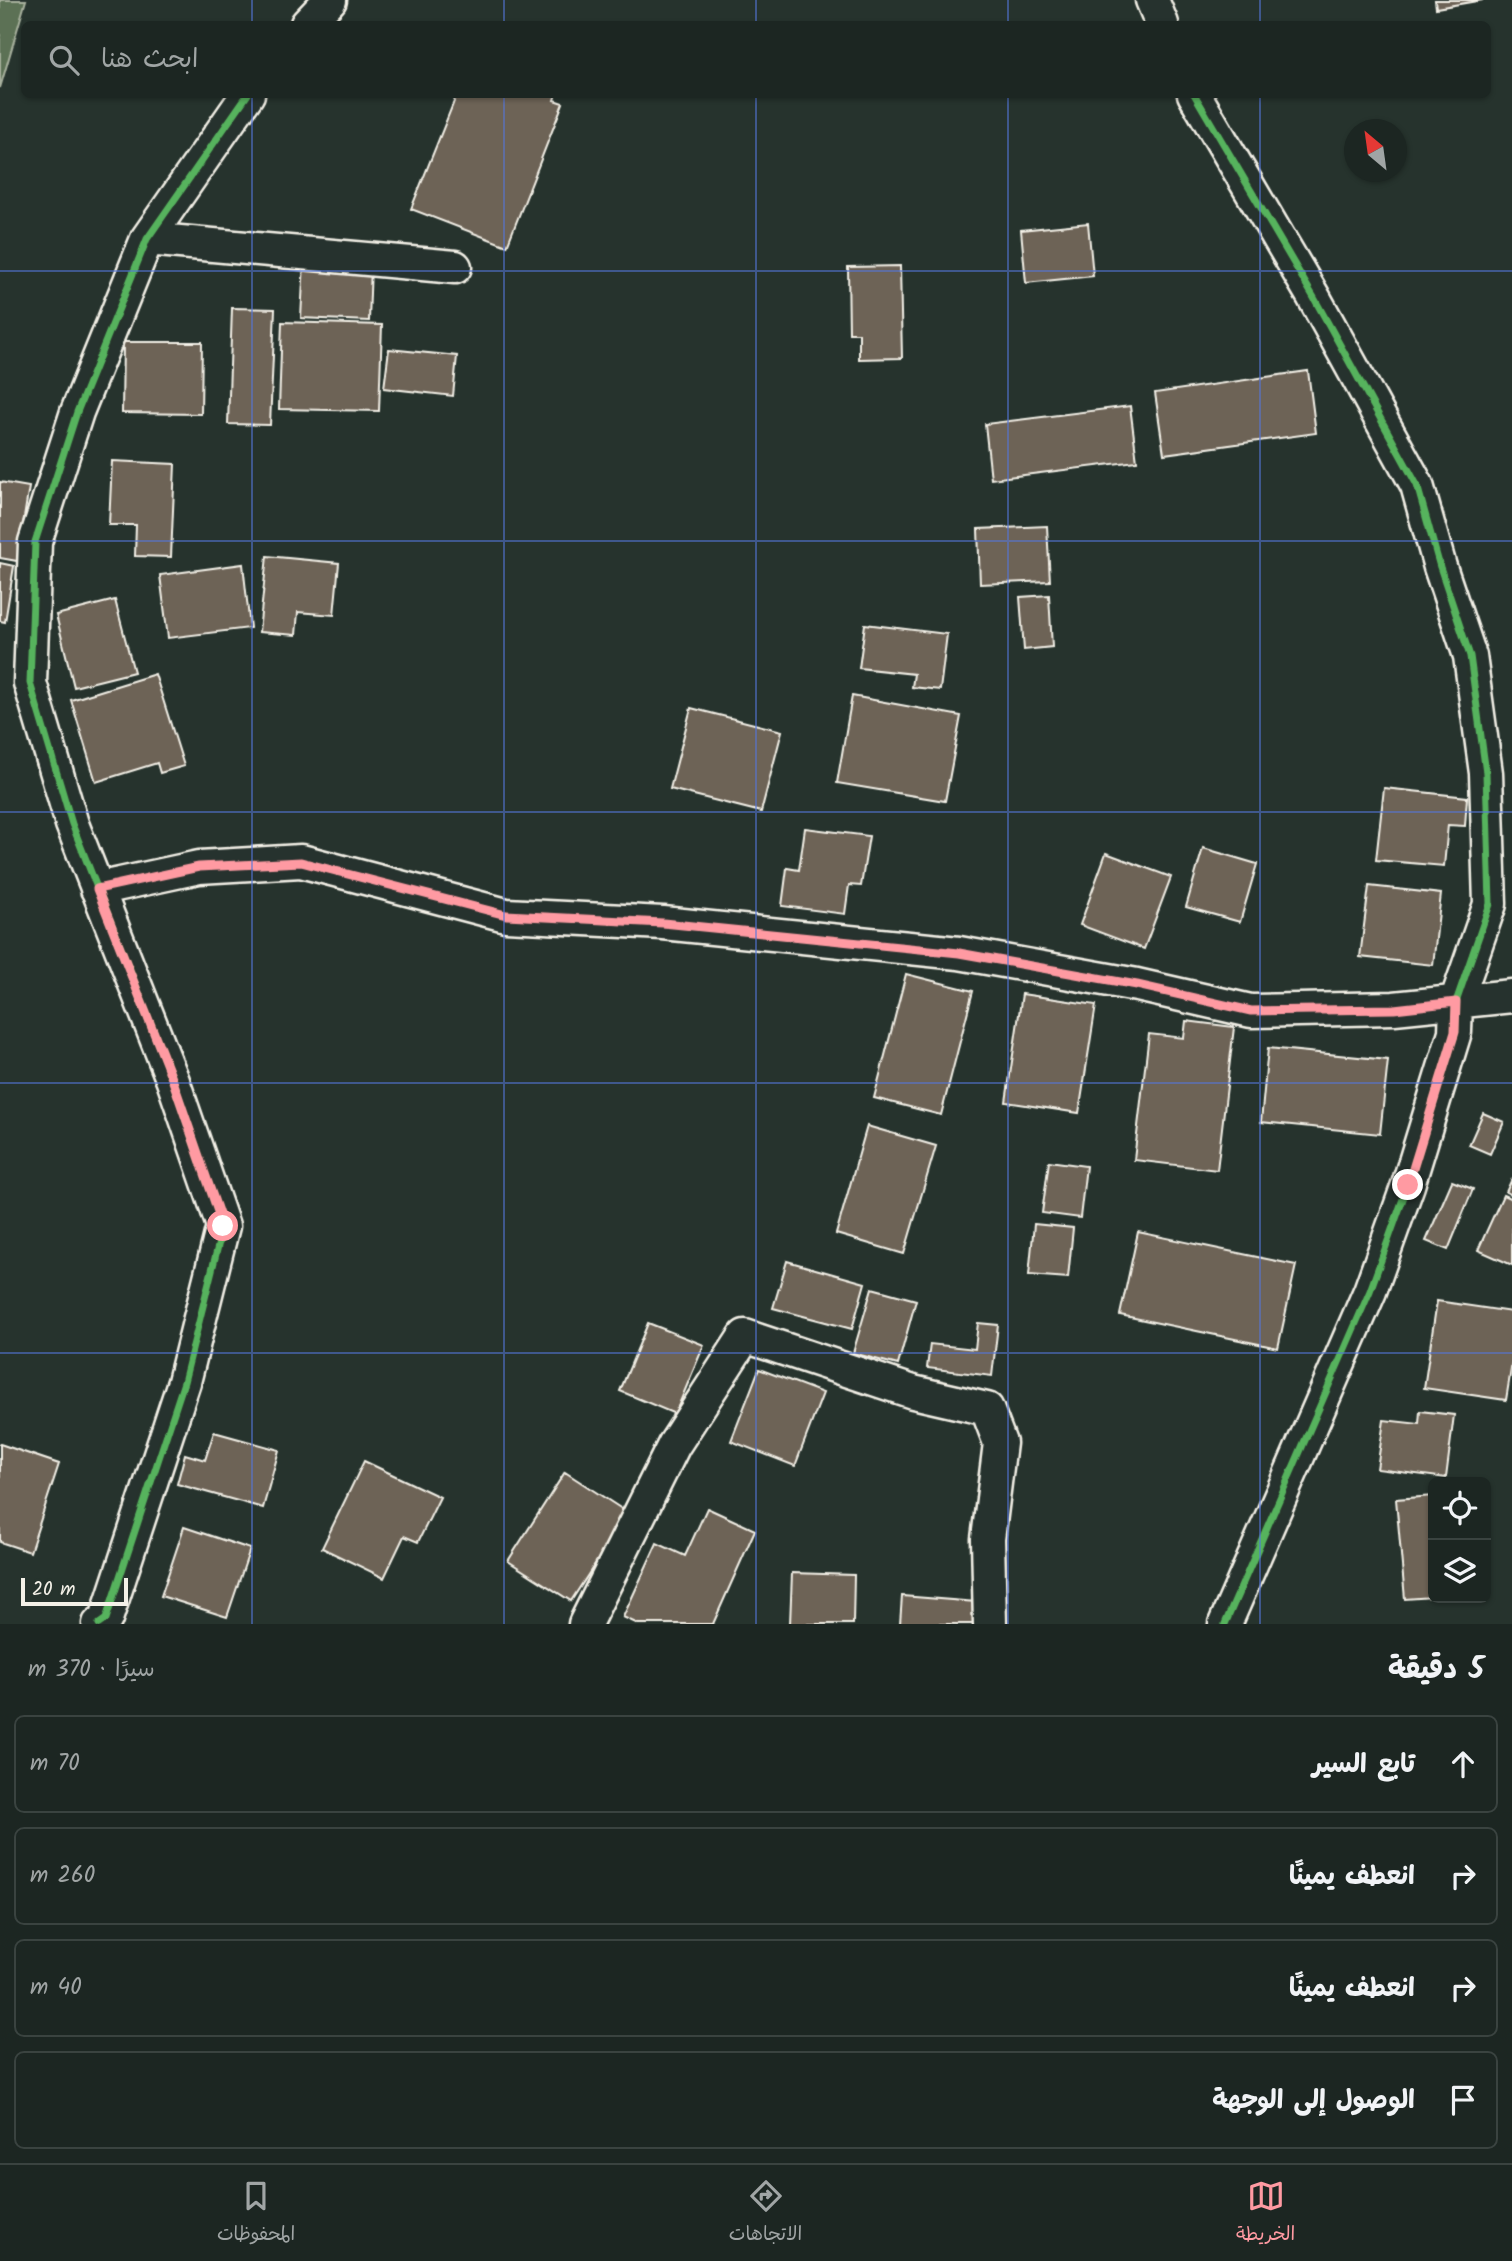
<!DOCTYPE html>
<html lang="ar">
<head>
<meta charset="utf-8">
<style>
	body { margin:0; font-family:Kalam,"Playpen Sans Arabic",sans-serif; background:#29322f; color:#f1f3f6; direction:rtl }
	.controls { position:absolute; right:21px; bottom:21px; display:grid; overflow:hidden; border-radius:10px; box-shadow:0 2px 5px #0004 }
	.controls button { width:63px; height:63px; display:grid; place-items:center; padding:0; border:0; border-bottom:2px solid #3a4340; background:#1c2622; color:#f1f3f6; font:35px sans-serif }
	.compass { position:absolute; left:1344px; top:119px; width:63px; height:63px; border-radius:50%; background:#1c2622; box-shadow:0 2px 5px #0004; rotate:331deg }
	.scale { position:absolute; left:21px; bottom:18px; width:107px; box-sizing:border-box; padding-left:7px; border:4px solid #f4f1e8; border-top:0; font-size:19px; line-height:24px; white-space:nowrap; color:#f4f1e8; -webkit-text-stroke:5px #26332d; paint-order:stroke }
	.stop { position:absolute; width:21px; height:21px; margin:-16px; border:5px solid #ff9aa2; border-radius:50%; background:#fff }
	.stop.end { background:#ff9aa2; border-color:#fff; box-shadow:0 2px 7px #0008 }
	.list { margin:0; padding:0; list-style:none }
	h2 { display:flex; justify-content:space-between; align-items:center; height:91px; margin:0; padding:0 28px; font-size:30px }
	h2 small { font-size:23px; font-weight:400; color:#a0a5a5 }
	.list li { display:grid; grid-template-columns:46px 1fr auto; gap:21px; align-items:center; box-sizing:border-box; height:98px; margin:0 14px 14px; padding:0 14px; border:2px solid #3a4340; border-radius:10px }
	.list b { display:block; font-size:26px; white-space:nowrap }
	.list em { font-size:23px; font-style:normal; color:#a0a5a5 }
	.icon { flex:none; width:38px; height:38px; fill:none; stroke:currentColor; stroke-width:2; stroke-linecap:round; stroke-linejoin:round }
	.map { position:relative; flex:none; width:1512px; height:1624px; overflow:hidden; direction:ltr }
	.search { position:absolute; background:#1c2622; box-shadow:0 2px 5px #0004; left:21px; right:21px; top:21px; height:77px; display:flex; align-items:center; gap:18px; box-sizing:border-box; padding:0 24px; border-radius:10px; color:#a0a5a5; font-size:26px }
	.sheet { height:539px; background:#1c2622 }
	nav { display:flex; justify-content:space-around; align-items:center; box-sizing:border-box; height:98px; border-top:2px solid #3a4340; background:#1c2622; font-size:19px; color:#a0a5a5 }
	nav a { display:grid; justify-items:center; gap:4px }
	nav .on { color:#ff9aa2 }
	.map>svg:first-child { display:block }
	.green { fill:#5c7154; stroke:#a8b19e; stroke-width:2 }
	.building { fill:#6d6357; stroke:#f4f1e8; stroke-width:2 }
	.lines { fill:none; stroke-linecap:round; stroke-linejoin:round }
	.minor-casing { stroke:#f4f1e8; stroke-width:37 }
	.minor { stroke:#26332d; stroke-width:32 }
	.cycleway-casing { stroke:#26332d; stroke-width:11 }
	.cycleway { stroke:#56b35d; stroke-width:7 }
	.route { stroke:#ff9aa2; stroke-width:9 }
	.grid { fill:none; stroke:#5377dc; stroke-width:2; stroke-opacity:0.55 }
</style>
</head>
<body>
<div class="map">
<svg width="1512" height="1624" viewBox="0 0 1512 1624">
	<rect width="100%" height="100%" fill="#26332d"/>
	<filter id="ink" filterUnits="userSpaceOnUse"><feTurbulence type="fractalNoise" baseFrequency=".0143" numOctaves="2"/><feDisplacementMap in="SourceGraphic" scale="14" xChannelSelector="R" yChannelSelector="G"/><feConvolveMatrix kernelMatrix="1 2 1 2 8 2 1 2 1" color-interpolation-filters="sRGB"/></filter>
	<g filter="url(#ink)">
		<path class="green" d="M0,0H26L0,88Z"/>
		<path class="building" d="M1435,0H1483L1436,8Z
			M457,94H556L554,100L563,103L507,246L411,209Z
			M1088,223L1093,276L1026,283L1021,230Z
			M304,262L371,265L369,321L301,318Z
			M900,266L902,358L859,359V333H849L848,267Z
			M232,308L275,309L270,425L228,424Z
			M282,322L382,325L379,411L279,409Z
			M123,342H202L201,414L122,413Z
			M389,349L457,356L453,396L384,388Z
			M1308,371L1316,433L1164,454L1155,393Z
			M1130,406L1137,461L991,479L985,424Z
			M112,461L175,464L171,557L135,556L136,525H109Z
			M0,482L29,487L17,561L0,558Z
			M1047,526L1050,581L980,584L978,529Z
			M267,556L339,563L334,615L298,612L296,635L259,632Z
			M0,563L14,566L5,622L0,621Z
			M243,564L250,628L168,638L160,575Z
			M1049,595L1052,647L1024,650L1020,597Z
			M115,600L134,672L74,687L56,615Z
			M865,624L947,634L940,690L912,687L914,674L859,668Z
			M155,674L184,766L160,773L157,763L96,782L71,700Z
			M852,696L961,716L945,801L837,783Z
			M691,708L782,731L761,812L670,789Z
			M1384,788L1467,797L1465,826L1448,825L1444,866L1376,860Z
			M805,828L869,836L861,886L849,885L845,914L782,906L787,868L799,870Z
			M1203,848L1257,864L1240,922L1186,907Z
			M1106,853L1171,877L1144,949L1080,925Z
			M1369,886L1441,894L1433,965L1360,957Z
			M906,974L973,991L941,1115L874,1098Z
			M1022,994L1096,1005L1079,1113L1006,1102Z
			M1186,1021L1234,1027L1217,1170L1134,1160L1149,1034L1184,1038Z
			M1268,1048L1388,1060L1380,1134L1261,1122Z
			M1483,1113L1504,1122L1490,1154L1469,1145Z
			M867,1126L936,1146L904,1254L836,1234Z
			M1049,1161L1086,1166L1080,1218L1042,1213Z
			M1512,1179V1195L1506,1192Z
			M1452,1181L1473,1189L1448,1250L1426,1241Z
			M1503,1195L1512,1199V1265L1478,1250Z
			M1034,1224L1073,1228L1068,1278L1029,1275Z
			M1138,1232L1296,1265L1278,1348L1120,1315Z
			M787,1261L865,1283L852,1329L773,1308Z
			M872,1288L916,1300L898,1365L853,1353Z
			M1437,1301L1512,1312V1363L1506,1400L1424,1388Z
			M648,1323L704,1345L675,1414L620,1391Z
			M978,1323L998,1325L992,1376L927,1368L930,1344L975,1349Z
			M759,1369L823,1393L795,1466L731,1441Z
			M1420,1411L1454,1415L1446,1478L1377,1469L1384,1420L1419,1424Z
			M214,1432L279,1450L263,1508L177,1484L185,1454L205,1460Z
			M0,1444L59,1464L30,1552L0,1542Z
			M364,1461L440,1497L418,1542L404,1536L384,1578L322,1548Z
			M565,1472L628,1513L571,1601L508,1561Z
			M1433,1496V1597L1405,1599L1396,1499Z
			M707,1508L755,1530L713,1624H638L623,1617L657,1543L685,1556Z
			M184,1527L250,1549L227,1617L161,1596Z
			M792,1573L854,1575L853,1624H790Z
			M902,1596L976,1602L974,1624H900Z"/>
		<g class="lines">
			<defs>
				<path id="minor" d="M1152,0L1162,24
					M307,24L330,0
					M1194,94L1313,296L1417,485L1440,567L1470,656L1486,773L1490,904L1456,1002L1455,1032L1408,1185L1370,1291L1225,1624
					M147,239L455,267
					M97,889L199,867L301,861L506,915L663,923L959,953L1137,985L1251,1011L1394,1008L1512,996
					M99,1624L106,1619L184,1382L223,1226L173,1081L72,824L30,683L35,542L77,412L147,239L248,94
					M585,1624L674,1445L745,1336L913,1392L987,1409L1000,1443L988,1539L990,1624"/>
			</defs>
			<use href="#minor" class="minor-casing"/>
			<use href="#minor" class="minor"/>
			<defs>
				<path id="cycleway" d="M1194,94L1313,296L1417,485L1440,567L1470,656L1486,773L1490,904L1456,1002L1455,1032L1408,1185L1370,1291L1225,1624
					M99,1624L106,1619L184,1382L223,1226L173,1081L72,824L30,683L35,542L77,412L147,239L248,94"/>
			</defs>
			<use href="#cycleway" class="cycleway-casing"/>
			<use href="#cycleway" class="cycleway"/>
		</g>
	</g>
	<g class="lines" filter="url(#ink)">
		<path class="route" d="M223,1226L173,1081L97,889L199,867L301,862L506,915L663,923L959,953L1137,985L1251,1011L1394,1009L1456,1002L1455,1032L1408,1185"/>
	</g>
	<path class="grid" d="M252,0V24M504,0V24M756,0V24M1008,0V24M1260,0V24M252,94V1624M504,94V1624M756,94V1624M1008,94V1624M1260,94V1624M0,271H1512M0,541H1512M0,812H1512M0,1083H1512M0,1353H1512"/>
</svg>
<div class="controls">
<button><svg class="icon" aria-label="locate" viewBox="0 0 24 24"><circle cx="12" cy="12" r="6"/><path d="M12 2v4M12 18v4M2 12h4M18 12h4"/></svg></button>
<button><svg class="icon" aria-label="layers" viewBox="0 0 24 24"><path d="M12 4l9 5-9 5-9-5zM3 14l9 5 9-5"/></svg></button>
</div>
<svg class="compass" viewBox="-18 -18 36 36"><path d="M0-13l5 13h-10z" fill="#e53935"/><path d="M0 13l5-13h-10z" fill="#a0a5a5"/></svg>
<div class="scale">20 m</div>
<div class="stop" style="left:223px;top:1226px"></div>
<div class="stop end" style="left:1408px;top:1185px"></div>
<div class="search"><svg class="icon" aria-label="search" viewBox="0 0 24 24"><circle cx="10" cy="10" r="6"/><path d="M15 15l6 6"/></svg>ابحث هنا</div>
</div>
<section class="sheet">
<h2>5 دقيقة<small>سيرًا · 370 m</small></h2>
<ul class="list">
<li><svg class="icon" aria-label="ahead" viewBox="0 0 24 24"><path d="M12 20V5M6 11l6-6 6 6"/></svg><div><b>تابع السير</b></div><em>70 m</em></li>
<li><svg class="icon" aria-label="right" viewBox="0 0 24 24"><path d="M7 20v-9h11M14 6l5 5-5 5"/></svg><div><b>انعطف يمينًا</b></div><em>260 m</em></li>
<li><svg class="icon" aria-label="right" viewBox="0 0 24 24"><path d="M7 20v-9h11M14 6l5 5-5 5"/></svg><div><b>انعطف يمينًا</b></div><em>40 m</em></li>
<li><svg class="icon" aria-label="arrive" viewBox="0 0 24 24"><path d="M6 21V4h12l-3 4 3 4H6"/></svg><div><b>الوصول إلى الوجهة</b></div></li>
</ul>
</section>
<nav>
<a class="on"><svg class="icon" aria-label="map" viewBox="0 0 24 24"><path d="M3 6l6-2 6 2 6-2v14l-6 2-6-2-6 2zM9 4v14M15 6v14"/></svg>الخريطة</a>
<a><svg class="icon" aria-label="directions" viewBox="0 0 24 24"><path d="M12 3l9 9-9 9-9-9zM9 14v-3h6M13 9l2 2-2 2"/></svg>الاتجاهات</a>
<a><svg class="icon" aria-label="saved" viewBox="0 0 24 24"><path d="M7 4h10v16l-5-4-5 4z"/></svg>المحفوظات</a>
</nav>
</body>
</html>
